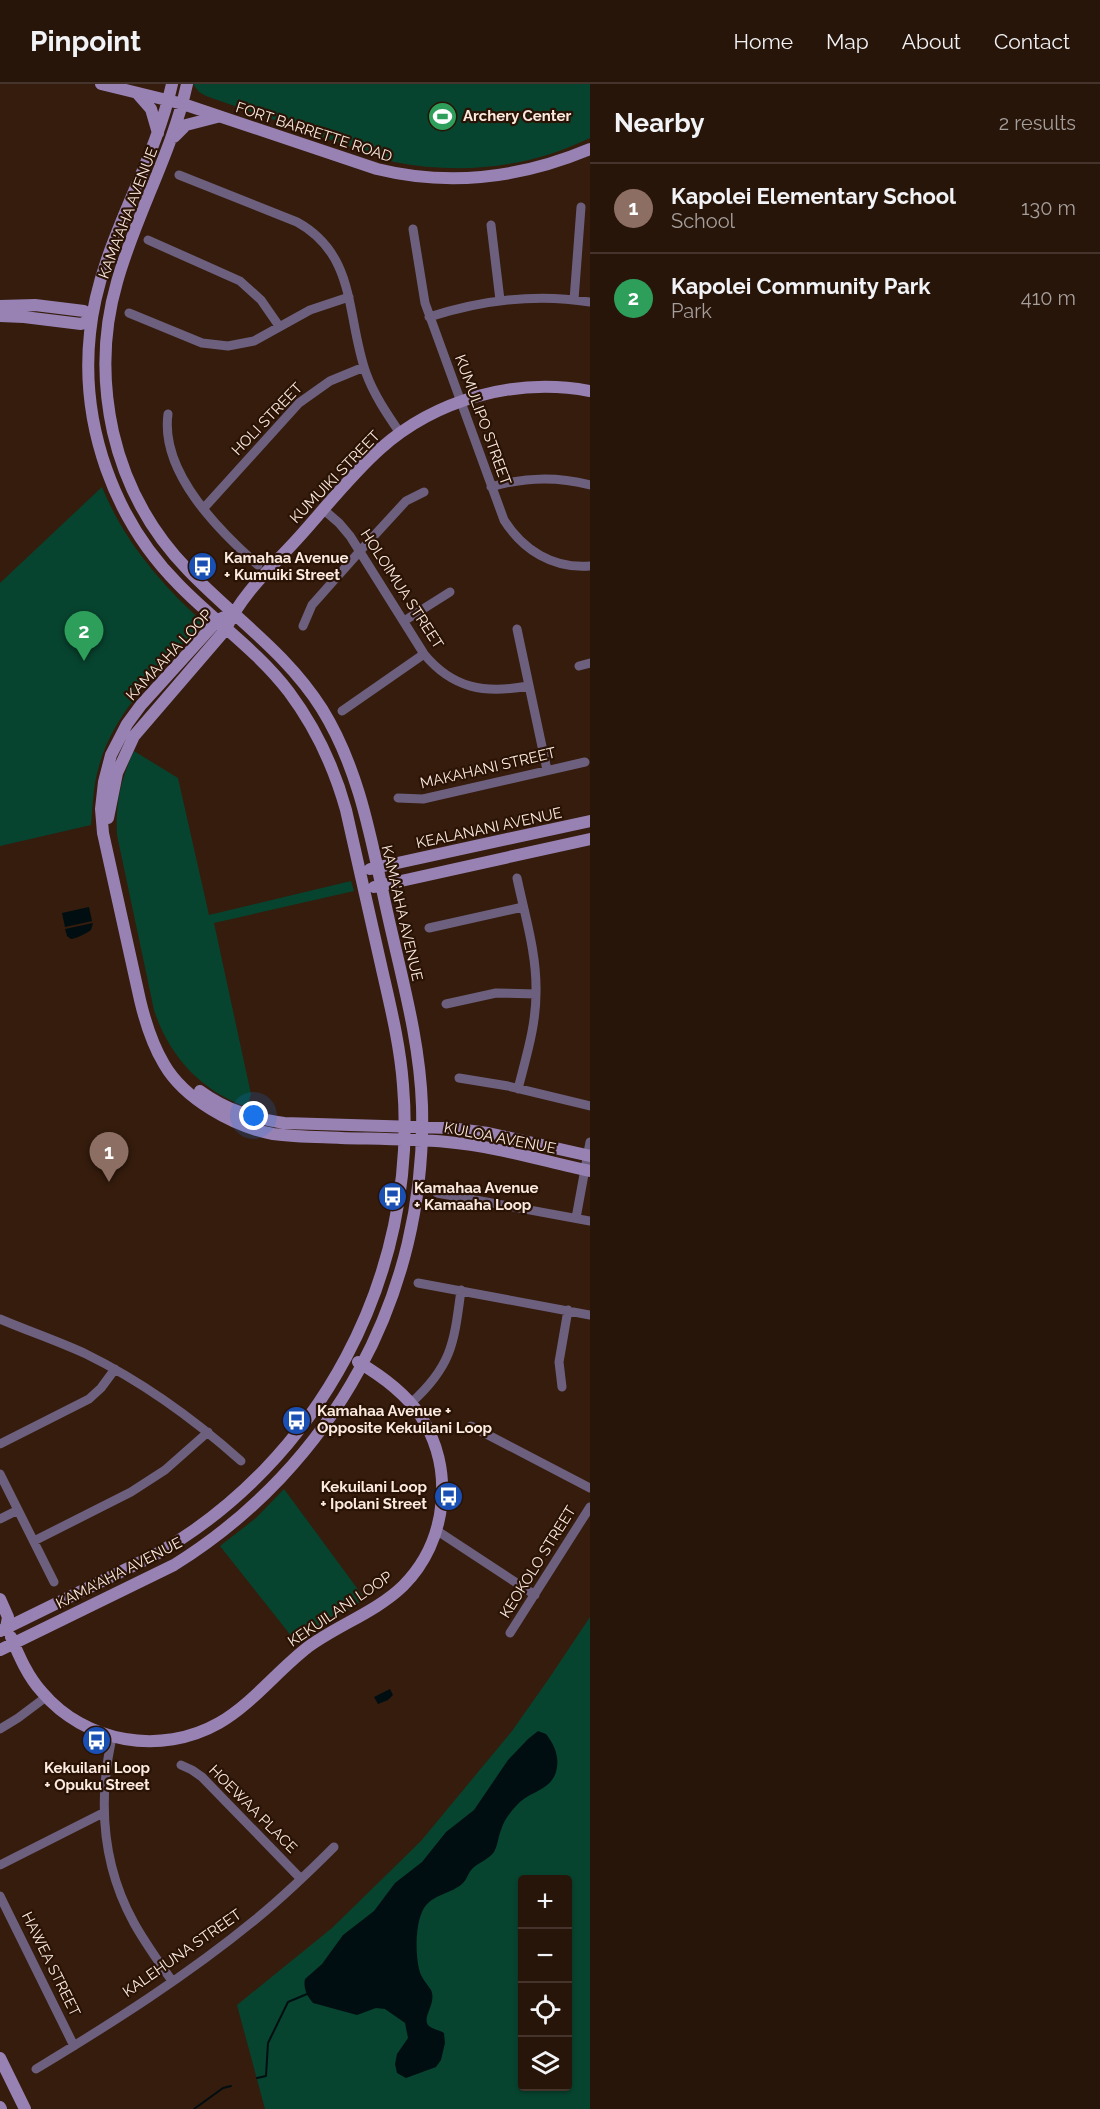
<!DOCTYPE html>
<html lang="en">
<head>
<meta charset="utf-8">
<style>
	body { margin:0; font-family:Raleway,sans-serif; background:#301e13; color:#f1f3f6 }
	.controls { position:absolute; right:18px; bottom:18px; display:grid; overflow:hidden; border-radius:6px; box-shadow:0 2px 4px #0004 }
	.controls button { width:54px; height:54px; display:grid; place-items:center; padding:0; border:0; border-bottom:2px solid #44342b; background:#28150a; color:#f1f3f6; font:30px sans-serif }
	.you { position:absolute; left:254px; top:1032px; width:21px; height:21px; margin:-15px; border:4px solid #fff; border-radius:50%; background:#1a73e8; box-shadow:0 0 0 9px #1a73e833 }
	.badge { display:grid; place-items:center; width:39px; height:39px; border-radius:50%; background:#7c3aed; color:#fff; font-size:20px; font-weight:700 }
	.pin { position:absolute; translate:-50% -50px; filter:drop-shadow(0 2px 3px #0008) }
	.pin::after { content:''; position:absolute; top:32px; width:21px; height:18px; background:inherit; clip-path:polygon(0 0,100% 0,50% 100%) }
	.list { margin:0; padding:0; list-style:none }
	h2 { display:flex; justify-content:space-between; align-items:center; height:78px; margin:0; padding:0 24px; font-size:26px }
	h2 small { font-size:20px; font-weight:400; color:#a59f9c }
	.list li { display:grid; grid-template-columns:39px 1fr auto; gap:18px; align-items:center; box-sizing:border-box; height:90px; padding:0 24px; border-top:2px solid #44342b }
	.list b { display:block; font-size:22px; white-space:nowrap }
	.list p { margin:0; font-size:20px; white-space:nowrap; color:#a59f9c }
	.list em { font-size:20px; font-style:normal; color:#a59f9c }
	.icon { flex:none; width:33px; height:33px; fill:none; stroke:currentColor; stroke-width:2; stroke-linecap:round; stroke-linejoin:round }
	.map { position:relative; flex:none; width:590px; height:2025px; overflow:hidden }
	header { display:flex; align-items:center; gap:36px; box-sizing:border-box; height:84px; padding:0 30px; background:#28150a; border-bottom:2px solid #44342b }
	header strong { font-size:28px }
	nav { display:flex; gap:33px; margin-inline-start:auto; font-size:21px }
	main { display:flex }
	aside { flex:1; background:#28150a }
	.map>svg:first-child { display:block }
	.green { fill:#07442f; fill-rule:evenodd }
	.water { fill:#010e11 }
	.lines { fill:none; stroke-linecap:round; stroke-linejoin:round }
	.stream { stroke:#010e11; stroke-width:2 }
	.street { stroke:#6d607f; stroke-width:9 }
	.secondary { stroke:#9882b4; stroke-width:12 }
	.labels { text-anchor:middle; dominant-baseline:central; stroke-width:4.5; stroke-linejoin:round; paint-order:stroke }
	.poi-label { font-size:15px; font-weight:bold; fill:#fbeae0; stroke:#2a1305; text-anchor:start }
	.street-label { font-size:15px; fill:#fbeae0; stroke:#2a1305 }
</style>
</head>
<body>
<header>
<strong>Pinpoint</strong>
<nav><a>Home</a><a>Map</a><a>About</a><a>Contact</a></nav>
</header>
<main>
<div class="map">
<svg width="590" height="2025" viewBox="0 0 590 2025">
	<rect width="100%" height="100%" fill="#351c0d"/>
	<path class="green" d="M193,0H590V54C528,84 461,91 394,78L206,12L199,8Z
		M102,403C124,457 160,499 203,538C164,582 115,624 99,682C93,701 93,721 91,741L0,762V499Z
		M134,667L178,694L209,831L351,797L354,807L214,839L251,1010L247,1023C201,1007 169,972 154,926L117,751C115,721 121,694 134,667Z
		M284,1405L365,1515L296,1558L220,1462L256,1434Z
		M590,1533V2025H265L237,1921L332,1844L421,1757L512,1647L550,1593ZM522,1796H568V2002H522Z"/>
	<path class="water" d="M89,823L92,837L65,843L62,829Z
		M93,839L91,846C87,849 75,855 71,855L67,852L65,845Z
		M390,1605L393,1611L388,1616L378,1620L374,1613Z
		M538,1647L546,1650C555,1661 560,1674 556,1688C550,1707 530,1707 518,1720C511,1727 504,1736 501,1746C498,1753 498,1761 494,1768C488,1776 479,1778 472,1785C468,1789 467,1796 462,1800C449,1811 430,1810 422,1828C415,1843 415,1876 421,1891C424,1897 428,1901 431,1906C437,1920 422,1932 428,1941C431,1945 440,1946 444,1949L445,1959L441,1976L436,1983L406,1994L397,1989L395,1980L397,1970L408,1954L405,1939L385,1925L376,1924L357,1931L313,1919C307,1912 303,1904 305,1895L322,1880L343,1851L374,1827L395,1799L422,1778L446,1748L474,1726L508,1676L528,1655Z"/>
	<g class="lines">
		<path class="stream" d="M257,1994L266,1992L268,1959L288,1918L307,1910
			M194,2025L223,2004L231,2002"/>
		<path class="street" d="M179,91L297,138C357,171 346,232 366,289C374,311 387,330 400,349
			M491,141L500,216
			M413,145L425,219L504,436C523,466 553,485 590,482
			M148,156L240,197L261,216L279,242
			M574,216L581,123
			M129,229L202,259L228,262L254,257L310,226L349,213
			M429,233C482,216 535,209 590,218
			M168,330C160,388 218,446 258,481
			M491,403C524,393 556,392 590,401
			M203,425L299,319L330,297L364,283
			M324,426L339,439L350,452L424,570C453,605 485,610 528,602
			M404,537L450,508
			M303,542L312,521L360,467L406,417L424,408
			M517,545L547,686
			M579,582L590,579
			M342,627L424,570
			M398,714L423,715L585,678
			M517,794C525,832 537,870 536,909C536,942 526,973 518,1005
			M429,844L523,823
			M446,920L496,909L536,910
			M459,994L508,1002L590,1022
			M437,1109L590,1137
			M576,1134L590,1058
			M418,1199L590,1231
			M0,1235C28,1247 58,1257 86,1270C143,1298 194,1335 241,1377
			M562,1303L559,1278L568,1226
			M411,1319C452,1282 454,1259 461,1206
			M471,1342L590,1404
			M0,1360L89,1315L101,1304L115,1285
			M0,1390L54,1498
			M0,1435L18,1426
			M436,1446L535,1511
			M34,1457L131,1408L165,1386L208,1348
			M510,1549L590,1423
			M0,1645L18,1634L46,1613
			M112,1653C98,1717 102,1781 134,1839C145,1859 159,1878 172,1897
			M181,1681L192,1686L202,1693L301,1795
			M0,1781L103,1729
			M0,1812L74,1962
			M36,1985C112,1939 188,1891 256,1835C284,1812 309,1788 334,1763"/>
		<path class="secondary" d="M101,0L183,20L377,85C450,103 521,94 590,65
			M137,9L151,25L158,49
			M174,53L186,41L217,33
			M0,222L35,221L84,227L91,236
			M0,232L24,233L81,240L91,236
			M224,533L217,537L141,621L127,640L111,671L104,698L101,725L103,749L140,916C145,937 152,960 164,980C184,1015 234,1043 273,1050C296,1053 319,1053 341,1054C377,1055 411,1055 447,1058C495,1062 543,1077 590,1087
			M108,734L117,689L134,652L226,545C241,510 274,481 300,452C326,423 351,391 380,365C436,315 516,293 590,307
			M370,785L590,737
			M374,803L590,755
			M200,1007C226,1026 253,1034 284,1039L450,1044L488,1049L590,1072
			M0,1515L8,1533L6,1544
			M0,1547L153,1472C319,1379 419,1191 403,1001C400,960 390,921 381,881C369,829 358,777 346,726C334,683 316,644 289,608C258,567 215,538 179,501C114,436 80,341 90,249C99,160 153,86 172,0
			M11,1553C19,1572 28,1593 42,1608C85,1659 161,1672 219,1639C252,1620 277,1587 308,1563C338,1541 376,1528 403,1502C448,1457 455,1384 420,1331C404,1308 382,1292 358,1278
			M0,1566L174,1481C333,1382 427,1211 422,1022C420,958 402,895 388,832C372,761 361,688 322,625C286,568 234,534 188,486C151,448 125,400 113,348C102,298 103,246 117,198C136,130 172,69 187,0
			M0,1974L25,2025
			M0,2023L1,2025"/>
	</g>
	<defs>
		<symbol id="stadium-disc" viewBox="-11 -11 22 22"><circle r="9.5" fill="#2e9e5b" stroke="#2a1305"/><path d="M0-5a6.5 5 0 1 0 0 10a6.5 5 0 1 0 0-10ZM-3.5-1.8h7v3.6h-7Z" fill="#fff"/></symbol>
		<symbol id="bus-disc" viewBox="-11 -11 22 22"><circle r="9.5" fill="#1a4fb4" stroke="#2a1305"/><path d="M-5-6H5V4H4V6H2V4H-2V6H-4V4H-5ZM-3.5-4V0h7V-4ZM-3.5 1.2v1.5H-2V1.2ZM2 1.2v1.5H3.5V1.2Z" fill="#fff"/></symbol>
	</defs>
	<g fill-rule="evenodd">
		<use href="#stadium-disc" x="426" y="16" width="33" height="33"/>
		<use href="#bus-disc" x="186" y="466" width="33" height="33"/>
		<use href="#bus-disc" x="376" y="1096" width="33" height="33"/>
		<use href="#bus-disc" x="280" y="1320" width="33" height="33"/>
		<use href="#bus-disc" x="432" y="1396" width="33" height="33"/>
		<use href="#bus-disc" x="80" y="1640" width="33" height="33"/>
	</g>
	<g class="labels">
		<g class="poi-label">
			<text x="463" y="32">Archery Center</text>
			<text x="224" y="474">Kamahaa Avenue<tspan x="224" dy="17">+ Kumuiki Street</tspan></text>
			<text x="414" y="1104">Kamahaa Avenue<tspan x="414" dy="17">+ Kamaaha Loop</tspan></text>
			<text x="317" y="1327">Kamahaa Avenue +<tspan x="317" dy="17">Opposite Kekuilani Loop</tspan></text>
			<text x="427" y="1403" text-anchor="end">Kekuilani Loop<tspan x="427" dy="17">+ Ipolani Street</tspan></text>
			<text x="97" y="1684" text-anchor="middle">Kekuilani Loop<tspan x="97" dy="17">+ Opuku Street</tspan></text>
		</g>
		<g class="street-label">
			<text transform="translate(314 48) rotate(18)">FORT BARRETTE ROAD</text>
			<text transform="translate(128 129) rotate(-69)">KAMA'AHA AVENUE</text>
			<text transform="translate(267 335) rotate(-46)">HOLI STREET</text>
			<text transform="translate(483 336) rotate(70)">KUMULIPO STREET</text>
			<text transform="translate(335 393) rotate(-46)">KUMUIKI STREET</text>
			<text transform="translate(402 505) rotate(57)">HOLOIMUA STREET</text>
			<text transform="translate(169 571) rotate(-47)">KAMAAHA LOOP</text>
			<text transform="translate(488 684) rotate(-13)">MAKAHANI STREET</text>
			<text transform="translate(489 744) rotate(-12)">KEALANANI AVENUE</text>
			<text transform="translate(402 829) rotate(77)">KAMA'AHA AVENUE</text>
			<text transform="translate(500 1054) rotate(11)">KULOA AVENUE</text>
			<text transform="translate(538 1478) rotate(-58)">KEOKOLO STREET</text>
			<text transform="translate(119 1489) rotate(-27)">KAMA'AHA AVENUE</text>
			<text transform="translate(340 1525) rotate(-34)">KEKUILANI LOOP</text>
			<text transform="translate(253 1725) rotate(45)">HOEWAA PLACE</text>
			<text transform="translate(182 1869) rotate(-35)">KALEHUNA STREET</text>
			<text transform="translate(51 1880) rotate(64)">HAWEA STREET</text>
		</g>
	</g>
</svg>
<div class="controls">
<button>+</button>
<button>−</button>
<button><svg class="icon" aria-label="locate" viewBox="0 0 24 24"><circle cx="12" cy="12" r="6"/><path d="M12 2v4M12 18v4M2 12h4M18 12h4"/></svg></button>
<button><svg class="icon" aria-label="layers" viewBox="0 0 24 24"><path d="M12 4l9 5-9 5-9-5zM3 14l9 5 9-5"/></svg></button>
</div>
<div class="you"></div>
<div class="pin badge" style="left:109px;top:1098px;background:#8d6e63">1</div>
<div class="pin badge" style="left:84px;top:577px;background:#2e9e5b">2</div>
</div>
<aside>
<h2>Nearby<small>2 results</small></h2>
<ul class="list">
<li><span class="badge" style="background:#8d6e63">1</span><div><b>Kapolei Elementary School</b><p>School</p></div><em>130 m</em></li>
<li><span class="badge" style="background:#2e9e5b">2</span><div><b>Kapolei Community Park</b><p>Park</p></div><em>410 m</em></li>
</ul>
</aside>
</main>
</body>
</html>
